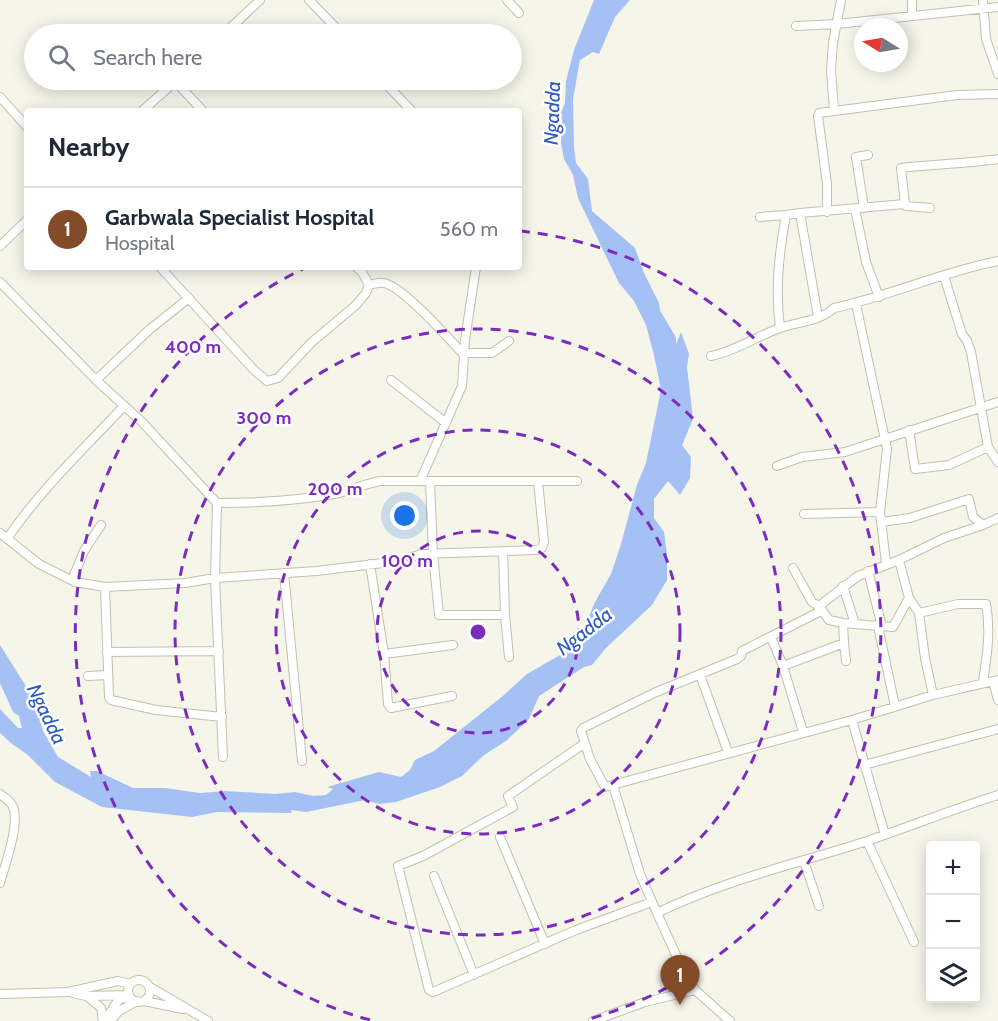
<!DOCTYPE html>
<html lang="en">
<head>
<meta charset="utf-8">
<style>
	body { margin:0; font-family:Cabin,sans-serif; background:#f6f6f7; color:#1f2937 }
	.controls { position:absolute; right:18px; bottom:18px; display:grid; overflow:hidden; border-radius:6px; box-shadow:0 3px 15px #0003 }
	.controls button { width:54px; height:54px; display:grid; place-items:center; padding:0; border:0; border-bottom:2px solid #e0e1e3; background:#fff; color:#1f2937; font:30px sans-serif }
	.compass { position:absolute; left:854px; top:18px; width:54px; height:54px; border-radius:50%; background:#fff; box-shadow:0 3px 15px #0003; rotate:281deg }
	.you { position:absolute; left:405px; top:516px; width:21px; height:21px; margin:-15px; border:4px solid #fff; border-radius:50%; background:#1a73e8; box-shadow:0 0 0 9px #1a73e833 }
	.badge { display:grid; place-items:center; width:39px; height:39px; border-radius:50%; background:#844b29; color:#fff; font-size:20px; font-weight:700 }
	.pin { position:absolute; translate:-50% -50px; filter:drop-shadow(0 2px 3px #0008) }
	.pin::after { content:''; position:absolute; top:32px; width:21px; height:18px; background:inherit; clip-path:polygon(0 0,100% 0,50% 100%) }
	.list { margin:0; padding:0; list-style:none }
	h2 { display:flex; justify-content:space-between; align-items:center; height:78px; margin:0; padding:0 24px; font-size:26px }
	h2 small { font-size:20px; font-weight:400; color:#747a83 }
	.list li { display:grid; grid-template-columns:39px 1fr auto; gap:18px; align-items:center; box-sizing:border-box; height:84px; padding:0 24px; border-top:2px solid #e0e1e3 }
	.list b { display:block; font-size:22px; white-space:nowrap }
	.list p { margin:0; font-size:20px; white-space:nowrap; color:#747a83 }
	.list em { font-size:20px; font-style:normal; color:#747a83 }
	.icon { flex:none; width:33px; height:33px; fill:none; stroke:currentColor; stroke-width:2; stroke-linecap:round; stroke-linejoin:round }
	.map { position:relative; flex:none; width:998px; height:1021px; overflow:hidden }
	.search { position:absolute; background:#fff; box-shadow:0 3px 15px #0003; left:24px; top:24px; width:498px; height:66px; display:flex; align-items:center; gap:15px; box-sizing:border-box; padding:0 21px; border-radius:33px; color:#747a83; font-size:22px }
	.panel { position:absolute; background:#fff; box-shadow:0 3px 15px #0003; left:24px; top:108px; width:498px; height:162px; border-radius:6px }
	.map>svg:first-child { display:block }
	.water { fill:#a5c0f4 }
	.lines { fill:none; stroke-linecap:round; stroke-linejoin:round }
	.river { stroke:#a5c0f4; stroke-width:12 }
	.minor-casing { stroke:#c2c0ac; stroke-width:10 }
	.minor { stroke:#fff; stroke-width:8 }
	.ring { fill:none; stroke:#7b2cbf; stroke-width:3; stroke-dasharray:10 8 }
	.labels { text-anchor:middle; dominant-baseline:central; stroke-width:5; stroke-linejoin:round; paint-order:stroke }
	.water-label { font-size:20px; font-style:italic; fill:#2a5abd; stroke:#fff }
	.centre { fill:#7b2cbf; stroke:#fff; stroke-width:3 }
	.ring-label { font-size:18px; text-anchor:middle; font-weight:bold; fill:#7b2cbf; stroke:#fff; stroke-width:5; stroke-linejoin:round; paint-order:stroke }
</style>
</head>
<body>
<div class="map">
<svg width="998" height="1021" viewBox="0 0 998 1021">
	<rect width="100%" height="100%" fill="#f6f5ea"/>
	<path class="water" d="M594,0H630L615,17L599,54L593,52L580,60L573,99L574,147L576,163L588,179L592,211L635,248L644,273L659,303L668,365L681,332L689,354L687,367L693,419L682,445L691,457L690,478L680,495L668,481L654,499V518L664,532L667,554V580L652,605L606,648L592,665L584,667L539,696L529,719L506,741L484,755L462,776L440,787L396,802L379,804L365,800L306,812L291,810L292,813L217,812L192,817L102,807L55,782L28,755L12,744L0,733V709L18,728H22L19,716L13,712L0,683V645L34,699L43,731L58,757L91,777L90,771H97L133,788H165L200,793L225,791L275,794L295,792L313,796L326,795L333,789L327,787L379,772L401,777L410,770L415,760L434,751L504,695L527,674L560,655L580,638L595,602L611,574L621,544L637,485L646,463L661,390L654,355L646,325L634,301L619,283L578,198L573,175L564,159L561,143L562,122L561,113L565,103L566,81L574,50Z"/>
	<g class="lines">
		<path class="river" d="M654,312L670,339L671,374"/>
		<defs>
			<path id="minor" d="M309,0L342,34
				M507,0L519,13
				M912,0V15
				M983,0L986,39L998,74
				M796,26L837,24L998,7
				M224,34L260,0
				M382,80L412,111
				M175,81L203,111
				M0,97L27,127
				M142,111L177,80
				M834,111L831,70L833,43L841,0
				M905,204L906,206L930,208
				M864,208L856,157L868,155
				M855,209L866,262L879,297
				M827,212V184L818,116L819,113L957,95L998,94
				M760,217L786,215
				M0,246L27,220
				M160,267L254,370L267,381L278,378L312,342L356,305L366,293L369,285L362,272L356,267
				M944,276L962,334L967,341L971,352L988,447L998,462
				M0,282L96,380L142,422L217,503L215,578L223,757
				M369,285C373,284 379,282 383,283C401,284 450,340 464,355
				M856,304L887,449L880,512L886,563
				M818,317L800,213L905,204L901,168C933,164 966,164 998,159
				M780,328C775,289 779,253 786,215L800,213
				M464,353H492L509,341
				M711,356C735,351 754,338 777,329C795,322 820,322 834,308C890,296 942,272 998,261
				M96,380L149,330L189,298
				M391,380L446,423
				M909,430L915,469L949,465L988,447
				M777,466L802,457L845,452L998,402
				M420,481L462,386L465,340L476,267
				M430,481L433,554L439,615H505L503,551
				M538,481H577
				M804,514L880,512
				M881,522L910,518L969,499L973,517L983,525L998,518
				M983,525L944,538L899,560L858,576L819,606V612L742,651L741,656L737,659L654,693L583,728L581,731L590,759L605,787L852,720L933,695L998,680
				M0,533L39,564L75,582L105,587L185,583L215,578L316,571L400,561L421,554L536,550L542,548L544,542L538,481H380C364,484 350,491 334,494C295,501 256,503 217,503
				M7,539C40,490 83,450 123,407
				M370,564L384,654L388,704L391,708L452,696
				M793,568L812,602L819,606L829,620L843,623
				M868,571L881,623L878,626L893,627L909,598L899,560
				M284,573L302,761
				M72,580L84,551L101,525
				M843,586L855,624
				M105,587L109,697L111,700L156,710L222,717
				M909,598L919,613L925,658L933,695
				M919,613L958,604H986C991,631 987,655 983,682
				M505,615L509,657
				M771,637L783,666L803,732
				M844,643L846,661
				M107,652L219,651
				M384,654L453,645
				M783,666L844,643L843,623L878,626L895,706
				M700,675L728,752
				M88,676L108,675
				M993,681L998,700
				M852,720L885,835
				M585,743L508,796L513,807L423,856L398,866L429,990L433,992L576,930L652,902
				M864,765L998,729
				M613,785L640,874L657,913
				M0,794C5,798 11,801 13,807C20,824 5,865 0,883
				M500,837L545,944
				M867,841L914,942
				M804,861L819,906
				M434,876L474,975
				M128 991a11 11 0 1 1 22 0a11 11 0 1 1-22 0Z
				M150,987L208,1021
				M73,993L86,996L129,995
				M0,994L68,992L118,981L131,984
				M87,996L101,1008L103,1021
				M144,1001L183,1009
				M105,1021L119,999L126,998
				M110,1021L119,1011L137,1001
				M593,1021L645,1002L695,990
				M730,1021L695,990L681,966L657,913C722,881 795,864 864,842C909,827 953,809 998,795"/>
		</defs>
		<use href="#minor" class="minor-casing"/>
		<use href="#minor" class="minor"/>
	</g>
	<g class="ring">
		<circle cx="478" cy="632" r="101"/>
		<circle cx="478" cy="632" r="202"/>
		<circle cx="478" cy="632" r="303"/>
		<path d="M370 1020A403 403 0 0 1 305 268M520 231A403 403 0 0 1 586 1020"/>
	</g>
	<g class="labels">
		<g class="water-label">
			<text transform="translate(552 113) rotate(-88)">Ngadda</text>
			<text transform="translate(584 631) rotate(-38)">Ngadda</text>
			<text transform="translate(47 714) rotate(64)">Ngadda</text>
		</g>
	</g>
	<circle cx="478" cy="632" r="9" class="centre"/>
	<g class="ring-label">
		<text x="193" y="353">400 m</text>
		<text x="264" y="424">300 m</text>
		<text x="335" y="495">200 m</text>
		<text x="407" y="567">100 m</text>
	</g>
</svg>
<div class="controls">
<button>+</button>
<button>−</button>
<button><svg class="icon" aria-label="layers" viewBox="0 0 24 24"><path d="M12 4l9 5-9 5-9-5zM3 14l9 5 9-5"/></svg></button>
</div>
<svg class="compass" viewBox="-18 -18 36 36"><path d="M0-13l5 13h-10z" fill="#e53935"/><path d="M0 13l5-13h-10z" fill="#747a83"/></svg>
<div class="you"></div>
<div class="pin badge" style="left:680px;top:1005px">1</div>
<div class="search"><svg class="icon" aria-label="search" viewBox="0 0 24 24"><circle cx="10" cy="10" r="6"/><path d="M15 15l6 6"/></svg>Search here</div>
<section class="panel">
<h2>Nearby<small></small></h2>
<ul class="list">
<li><span class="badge">1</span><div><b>Garbwala Specialist Hospital</b><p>Hospital</p></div><em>560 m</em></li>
</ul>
</section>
</div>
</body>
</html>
